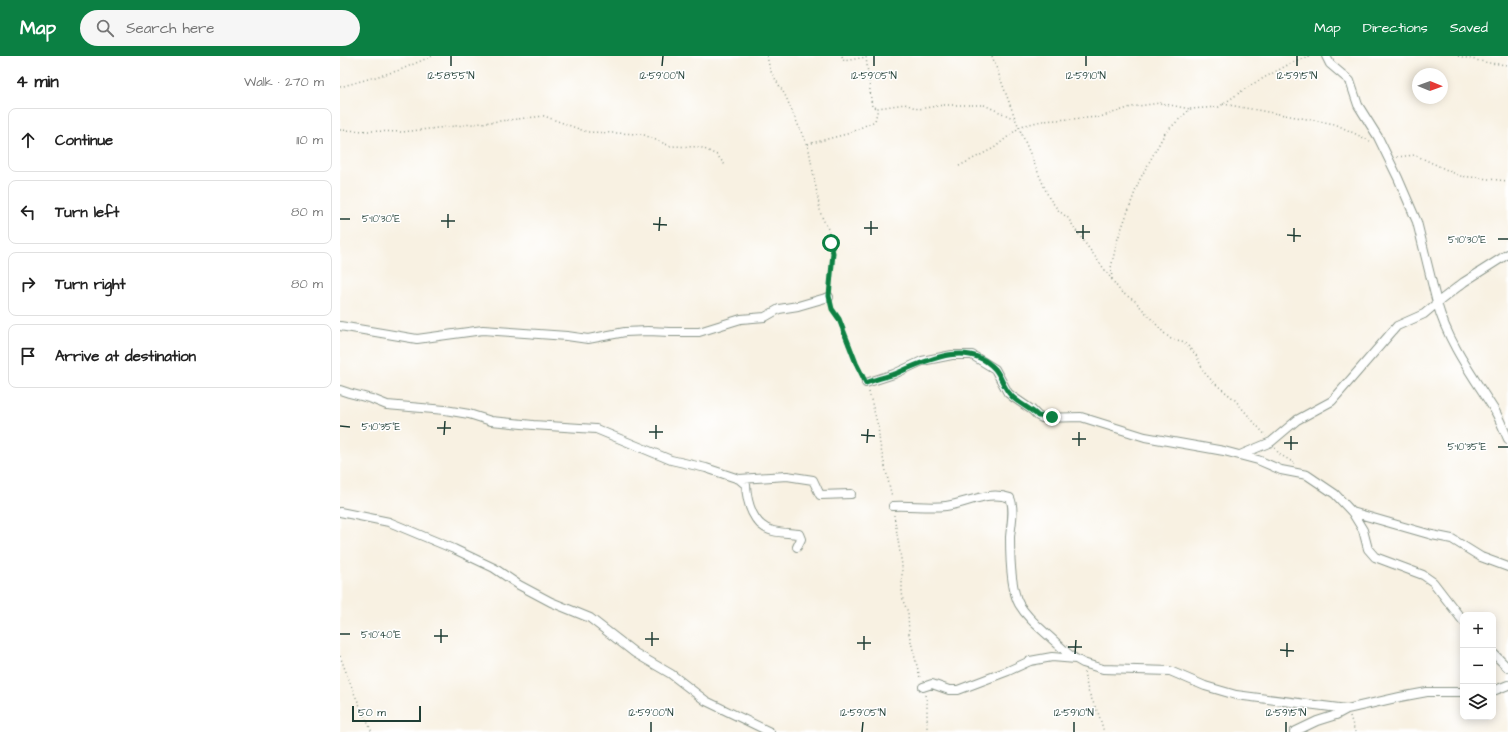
<!DOCTYPE html>
<html lang="en">
<head>
<meta charset="utf-8">
<style>
	body { margin:0; font-family:"Architects Daughter",sans-serif; background:#f6f6f6; color:#222 }
	.controls { position:absolute; right:12px; bottom:12px; display:grid; overflow:hidden; border-radius:8px; box-shadow:0 2px 10px #0003 }
	.controls button { width:36px; height:36px; display:grid; place-items:center; padding:0; border:0; border-bottom:1px solid #e0e0e0; background:#fff; color:#222; font:20px sans-serif }
	.compass { position:absolute; left:1072px; top:12px; width:36px; height:36px; border-radius:50%; background:#fff; box-shadow:0 2px 10px #0003; rotate:91deg }
	.scale { position:absolute; left:12px; bottom:10px; width:69px; box-sizing:border-box; padding-left:4px; border:2px solid #1f3d34; border-top:0; font-size:11px; line-height:14px; white-space:nowrap; color:#1f3d34; -webkit-text-stroke:3px #fff; paint-order:stroke }
	.stop { position:absolute; width:12px; height:12px; margin:-9px; border:3px solid #0b8043; border-radius:50%; background:#fff }
	.stop.end { background:#0b8043; border-color:#fff; box-shadow:0 1px 4px #0008 }
	.list { margin:0; padding:0; list-style:none }
	h2 { display:flex; justify-content:space-between; align-items:center; height:52px; margin:0; padding:0 16px; font-size:17px }
	h2 small { font-size:13px; font-weight:400; color:#767676 }
	.list li { display:grid; grid-template-columns:26px 1fr auto; gap:12px; align-items:center; box-sizing:border-box; height:64px; margin:0 8px 8px; padding:0 8px; border:1px solid #e0e0e0; border-radius:8px }
	.list b { display:block; font-size:15px; white-space:nowrap }
	.list em { font-size:13px; font-style:normal; color:#767676 }
	.icon { flex:none; width:22px; height:22px; fill:none; stroke:currentColor; stroke-width:2; stroke-linecap:round; stroke-linejoin:round }
	.map { position:relative; flex:none; width:1168px; height:676px; overflow:hidden }
	header { display:flex; align-items:center; gap:24px; box-sizing:border-box; height:56px; padding:0 20px; background:#0b8043; color:#fff }
	header strong { font-size:19px }
	nav { display:flex; gap:22px; margin-inline-start:auto; font-size:14px }
	.search { width:280px; height:36px; background:#f6f6f6; display:flex; align-items:center; gap:10px; box-sizing:border-box; padding:0 14px; border-radius:22px; color:#767676; font-size:15px }
	main { display:flex }
	aside { flex:1; background:#fff }
	.map>svg:first-child { display:block }
	.lines { fill:none; stroke-linecap:round; stroke-linejoin:round }
	.minor-casing { stroke:#8c978b; stroke-width:10 }
	.path { stroke:#8c978b; stroke-width:1.5; stroke-dasharray:1 3; stroke-linecap:butt }
	.minor { stroke:#fff; stroke-width:8 }
	.route { stroke:#0b8043; stroke-width:5 }
	.ticks { fill:none; stroke:#1f3d34; stroke-width:1.5 }
	.ticks-label { font-size:10px; text-anchor:middle; fill:#1f3d34; stroke:#fff; stroke-width:3; stroke-linejoin:round; paint-order:stroke }
</style>
</head>
<body>
<header>
<strong>Map</strong>
<div class="search"><svg class="icon" aria-label="search" viewBox="0 0 24 24"><circle cx="10" cy="10" r="6"/><path d="M15 15l6 6"/></svg>Search here</div>
<nav><a>Map</a><a>Directions</a><a>Saved</a></nav>
</header>
<main>
<aside>
<h2>4 min<small>Walk · 270 m</small></h2>
<ul class="list">
<li><svg class="icon" aria-label="ahead" viewBox="0 0 24 24"><path d="M12 20V5M6 11l6-6 6 6"/></svg><div><b>Continue</b></div><em>110 m</em></li>
<li><svg class="icon" aria-label="left" viewBox="0 0 24 24"><path d="M17 20v-9H6M10 6l-5 5 5 5"/></svg><div><b>Turn left</b></div><em>80 m</em></li>
<li><svg class="icon" aria-label="right" viewBox="0 0 24 24"><path d="M7 20v-9h11M14 6l5 5-5 5"/></svg><div><b>Turn right</b></div><em>80 m</em></li>
<li><svg class="icon" aria-label="arrive" viewBox="0 0 24 24"><path d="M6 21V4h12l-3 4 3 4H6"/></svg><div><b>Arrive at destination</b></div></li>
</ul>
</aside>
<div class="map">
<svg width="1168" height="676" viewBox="0 0 1168 676">
	<rect width="100%" height="100%" fill="#fff"/>
	<filter id="ink" filterUnits="userSpaceOnUse"><feTurbulence type="fractalNoise" baseFrequency=".025" numOctaves="2"/><feDisplacementMap in="SourceGraphic" scale="8" xChannelSelector="R" yChannelSelector="G"/><feConvolveMatrix kernelMatrix="1 2 1 2 8 2 1 2 1" color-interpolation-filters="sRGB"/></filter>
	<filter id="wash" filterUnits="userSpaceOnUse"><feTurbulence type="fractalNoise" baseFrequency=".012" numOctaves="4" result="noise"/><feDisplacementMap in="SourceGraphic" scale="16" xChannelSelector="R" yChannelSelector="G"/><feGaussianBlur stdDeviation="0.9" result="paint"/><feColorMatrix in="noise" values="0 0 0 0 0 0 0 0 0 0 0 0 0 0 0 0 0 1.4 0 .05"/><feComposite in="paint" operator="in"/></filter>
	<g filter="url(#wash)">
		<rect width="100%" height="100%" fill="#f8f1e2"/>
	</g>
	<g filter="url(#ink)">
		<g class="lines">
			<defs>
				<path id="minor" d="M1168,198L1124,226L1097,247C1108,287 1133,320 1155,355C1160,364 1164,374 1168,383
					M0,270L77,283L143,274L227,280L248,283L285,276L308,275L330,276H359L401,263L425,261L439,253L458,250L489,241
					M526,327L554,318L582,305L612,299H632L655,313L668,337L673,341L692,354L698,360L702,362L741,361L805,381L884,395L918,404L941,414L967,419L995,438L1012,456L1023,474L1028,493L1035,501L1083,519L1093,526L1123,565
					M0,334L9,337L32,343L47,349L105,354L129,358L151,365L193,369L256,373L331,404L366,412L399,423L447,420L473,424L480,439L511,438
					M900,399L931,386L957,364L992,345L1057,270L1084,258L1097,247L1077,166L1058,122L1038,81L1018,49L1010,25L990,8L986,0
					M399,423L406,429C407,447 413,470 433,475C441,477 450,477 459,478L461,483L457,491
					M553,450C570,449 589,452 606,450C628,447 649,434 670,442C675,453 671,469 670,481C670,498 671,534 679,548C687,562 700,572 711,582C719,589 725,596 734,602
					M0,456L49,466L114,493L154,512L179,529L211,546L250,562L295,597L331,618L366,645L430,676
					M1012,456L1092,479L1112,483L1141,501L1168,511
					M1153,597L1168,612
					M583,631L592,628L609,634H618L668,615L690,605L712,601L736,603L743,607L763,613L830,615L865,630L896,639L1007,653
					M1153,635L1168,629
					M954,676L977,665L996,659L1007,653L1060,641L1087,636H1123"/>
			</defs>
			<use href="#minor" class="minor-casing"/>
			<path class="path" d="M427,0L430,14L445,39L469,94L481,159L488,173L493,197L490,233
				M502,0L504,5L526,1L532,51L538,52
				M652,0L675,62L700,121L709,142L719,155L728,162L737,176L781,236L795,245L824,277L831,283L842,285L848,290L856,299L864,316L873,326L894,343L926,380
				M1118,0L1149,7L1168,9
				M0,31L60,14L92,0
				M883,48L995,68L1030,85
				M0,74L62,76L204,60L247,76L302,78L330,90L360,91L377,99L385,109
				M468,88L507,78L535,65L538,52L565,48L578,53L604,49H644L675,63
				M1057,101L1075,99L1120,120L1168,125
				M619,110L654,92L681,70L702,65L760,61L791,51L820,47L850,53
				M772,223L771,212L777,185L799,125L825,77L850,53L879,51L909,30L955,5L969,0
				M491,248C492,255 497,259 499,265C505,283 513,302 522,319
				M529,336L538,370L540,389L552,441
				M935,392L939,398L956,408
				M554,459L562,509V535L563,545L568,556L569,578L580,622
				M0,600L14,637L32,676
				M744,616L748,635L759,659L764,676
				M585,639L587,645V676
				M1010,660L1015,676"/>
			<use href="#minor" class="minor"/>
		</g>
	</g>
	<g class="lines" filter="url(#ink)">
		<path class="route" d="M491,187L493,197L489,240L492,253L499,263L516,307L526,327C535,323 545,321 555,318C585,305 628,283 655,313C661,320 663,330 669,337C676,347 689,351 698,360L712,361"/>
	</g>
	<path class="ticks" d="M111,10V0M322,10L323,0M534,10V0M746,10V0M957,10V0M0,163H10M101,165H115M313,168L327,169M108,172V158M524,172H538M319,175L320,161M736,176H750M531,179V165M947,179L961,180M743,183V169M1158,183H1168M954,186V172M0,370L10,371M97,372H111M309,376H323M104,379L105,365M521,379L535,380M316,383V369M732,383H746M527,387L528,373M944,387H958M739,390V376M1158,391H1168M951,394V380M0,578H10M94,580H108M305,583H319M101,587V573M517,587H531M312,590V576M728,591H742M524,594V580M940,594L954,595M735,598L736,584M947,601V587M311,676V666M522,676L523,666M734,676V666M946,676V666"/>
	<g class="ticks-label">
		<text x="111" y="23">12°58'55"N</text>
		<text x="322" y="23">12°59'00"N</text>
		<text x="534" y="23">12°59'05"N</text>
		<text x="746" y="23">12°59'10"N</text>
		<text x="957" y="23">12°59'15"N</text>
		<text x="41" y="166">5°10'30"E</text>
		<text x="1127" y="187">5°10'30"E</text>
		<text x="41" y="374">5°10'35"E</text>
		<text x="1127" y="394">5°10'35"E</text>
		<text x="41" y="582">5°10'40"E</text>
		<text x="311" y="660">12°59'00"N</text>
		<text x="523" y="660">12°59'05"N</text>
		<text x="734" y="660">12°59'10"N</text>
		<text x="946" y="660">12°59'15"N</text>
	</g>
</svg>
<div class="controls">
<button>+</button>
<button>−</button>
<button><svg class="icon" aria-label="layers" viewBox="0 0 24 24"><path d="M12 4l9 5-9 5-9-5zM3 14l9 5 9-5"/></svg></button>
</div>
<svg class="compass" viewBox="-18 -18 36 36"><path d="M0-13l5 13h-10z" fill="#e53935"/><path d="M0 13l5-13h-10z" fill="#767676"/></svg>
<div class="scale">50 m</div>
<div class="stop" style="left:491px;top:187px"></div>
<div class="stop end" style="left:712px;top:361px"></div>
</div>
</main>
</body>
</html>
